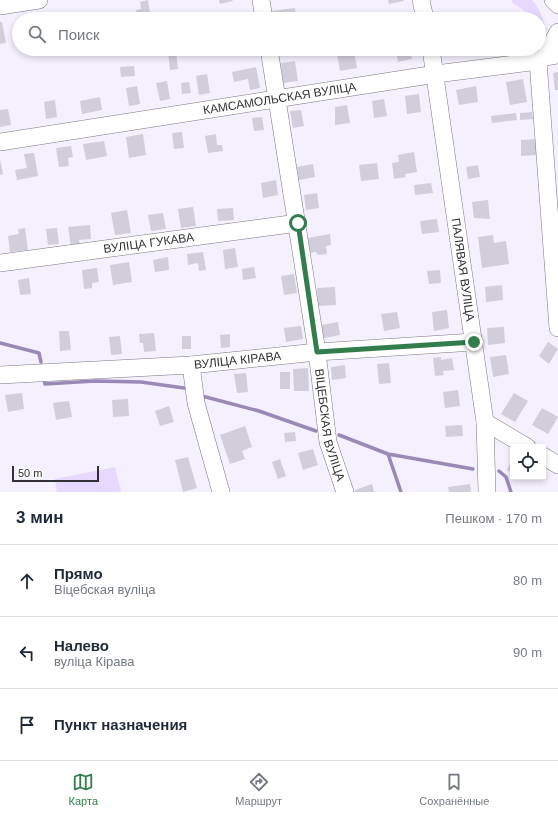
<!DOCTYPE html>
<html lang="ru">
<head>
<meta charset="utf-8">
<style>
	body { margin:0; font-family:Arial,sans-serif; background:#f2f2f3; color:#1f2937 }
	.controls { position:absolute; right:12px; bottom:12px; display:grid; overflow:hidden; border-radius:0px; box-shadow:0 2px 6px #0003 }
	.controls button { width:36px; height:36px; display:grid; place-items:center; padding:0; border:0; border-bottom:1px solid #e0e1e3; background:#fff; color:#1f2937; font:20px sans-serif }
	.scale { position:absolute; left:12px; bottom:10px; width:87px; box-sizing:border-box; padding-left:4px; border:2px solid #313035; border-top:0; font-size:11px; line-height:14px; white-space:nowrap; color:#313035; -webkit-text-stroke:3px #fff; paint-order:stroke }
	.stop { position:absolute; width:12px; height:12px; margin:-9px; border:3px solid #327d4b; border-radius:50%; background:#fff }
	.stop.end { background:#327d4b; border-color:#fff; box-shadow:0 1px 4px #0008 }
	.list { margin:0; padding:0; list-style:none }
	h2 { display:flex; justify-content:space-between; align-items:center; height:52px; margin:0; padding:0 16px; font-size:17px }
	h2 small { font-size:13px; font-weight:400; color:#747a83 }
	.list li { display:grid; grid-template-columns:26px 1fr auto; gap:12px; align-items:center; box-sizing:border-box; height:72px; padding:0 16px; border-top:1px solid #e0e1e3 }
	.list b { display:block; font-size:15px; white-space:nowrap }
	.list p { margin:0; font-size:13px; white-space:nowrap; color:#747a83 }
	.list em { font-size:13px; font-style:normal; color:#747a83 }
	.icon { flex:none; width:22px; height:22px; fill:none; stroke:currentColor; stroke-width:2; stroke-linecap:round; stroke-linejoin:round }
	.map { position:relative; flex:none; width:558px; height:492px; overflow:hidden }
	.search { position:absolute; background:#fff; box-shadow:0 2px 6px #0003; left:12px; right:12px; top:12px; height:44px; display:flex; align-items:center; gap:10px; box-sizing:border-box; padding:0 14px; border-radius:22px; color:#747a83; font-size:15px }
	.sheet { height:268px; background:#fff }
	nav { display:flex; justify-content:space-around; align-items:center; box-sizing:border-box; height:56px; border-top:1px solid #e0e1e3; background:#fff; font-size:11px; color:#747a83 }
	nav a { display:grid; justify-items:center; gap:2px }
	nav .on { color:#327d4b }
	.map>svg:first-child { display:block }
	.green { fill:#e6d8fe }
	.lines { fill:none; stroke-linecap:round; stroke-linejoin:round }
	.stream { stroke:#9a89b7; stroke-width:3.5 }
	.building { fill:#d2cdda }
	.minor-casing { stroke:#7a7682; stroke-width:18 }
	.minor { stroke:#fff; stroke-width:17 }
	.route { stroke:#327d4b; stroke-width:5 }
	.labels { text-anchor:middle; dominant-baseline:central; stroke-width:3.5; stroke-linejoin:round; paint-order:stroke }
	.street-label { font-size:12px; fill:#313035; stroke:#fff }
</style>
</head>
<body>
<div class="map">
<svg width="558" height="492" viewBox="0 0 558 492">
	<rect width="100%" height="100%" fill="#f4f0fd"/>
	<path class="green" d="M511,0H532C544,14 546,25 543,43H539V19H535V17L514,4Z
		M115,467L121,492H57L55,479Z"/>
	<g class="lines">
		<path class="stream" d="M0,343L39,353L41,362
			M44,380L45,384L95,381L141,382L184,388
			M202,396L259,411L316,431
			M339,435L388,454L473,469
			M388,454L401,492
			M499,471L506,477L511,492"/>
	</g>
	<path class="building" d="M148,0L151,19H137L136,10L141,9L140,2Z
		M219,0H232L233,1L220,4Z
		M388,0H404V1L389,4Z
		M295,8L296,19H273L272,11Z
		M77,13L78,19H60V15Z
		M0,22H2L6,43L0,44Z
		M396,49H410L412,59L398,62Z
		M354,50L357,68L340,71L337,54Z
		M176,51L178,69L170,70L168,52Z
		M295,61L298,81L283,83L281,63Z
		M134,66L135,76L121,77L120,67Z
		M256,67L260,88L250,90L248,79L234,82L232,72Z
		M558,72V90H555L553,73Z
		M207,74L210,93L199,95L196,76Z
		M523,79L527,102L510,105L506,82Z
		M167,81L170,99L160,101L156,83Z
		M189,82L191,93L182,94L181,83Z
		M137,86L140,104L129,106L126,88Z
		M476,86L478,102L459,105L456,90Z
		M419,94L421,112L407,114L405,96Z
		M100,97L102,110L82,114L80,101Z
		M384,99L387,116L374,118L372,101Z
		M55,100L57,117L46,119L44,102Z
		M347,105L350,123L335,125V107Z
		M8,109L11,125L0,127V110Z
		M301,110L304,126L293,128L290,111Z
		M532,112L533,119L520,120V113Z
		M516,113L517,120L492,123L491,116Z
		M262,117L264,130L254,131L252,118Z
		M182,132L184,148L174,149L172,133Z
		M143,134L146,155L129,158L126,137Z
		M216,134L217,145H222L223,151L208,153L205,136Z
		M536,139V155L521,156V140Z
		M104,141L107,156L86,160L83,144Z
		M71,146L73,157L68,158L69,166L59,167L56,148Z
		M414,152L417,172L405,174L406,177L394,179L392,163L399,162L398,155Z
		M34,153L38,176L17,180L15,170L27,168L24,154Z
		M0,159L3,174L0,175Z
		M377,163L379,179L361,181L359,165Z
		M313,164L315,177L299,180L297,167Z
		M478,165L480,177L468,179L466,167Z
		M276,180L278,195L263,198L261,183Z
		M431,183L433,193L415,195L414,185Z
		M317,193L319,208L306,210L304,195Z
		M488,200L490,219L474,218L472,202Z
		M193,207L196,226L181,228L178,209Z
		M233,208L234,220L218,221L217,209Z
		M127,210L131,233L115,235L111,213Z
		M163,213L166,229L151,231L148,215Z
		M437,219L439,232L422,234L420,221Z
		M90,225L91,239L79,240L80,246L71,247L68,227Z
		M25,228L28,250L10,252L8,236L19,234L18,229Z
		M57,228L59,244L48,245L46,229Z
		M330,234L331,245L326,246L327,254L318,255L316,252L310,253L308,238Z
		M493,235L494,243L506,241L509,264L482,268L478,237Z
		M235,248L238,267L225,269L223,250Z
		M203,252L206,270L199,271L198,263L188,265L187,254Z
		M168,257L169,270L155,272L153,260Z
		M129,262L132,282L113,285L110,265Z
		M254,267L256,278L243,280L242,269Z
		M97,268L99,282L92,283V288L84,289L82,270Z
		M440,270L441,283L429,284L427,271Z
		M294,274L297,293L284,295L281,276Z
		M29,278L31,294L20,295L18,280Z
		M502,285L503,300L486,302L485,287Z
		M335,287L336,305L318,306L317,288Z
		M447,310L449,328L434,331L432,312Z
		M397,312L400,328L384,331L381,314Z
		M338,322L340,335L324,338L321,325Z
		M301,326L303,339L286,342L284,328Z
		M504,327L505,343L488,345L487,328Z
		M59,331H69L71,350L60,351Z
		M154,333L156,351L144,352L143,343H140L139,334Z
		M230,334V347L221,348L220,335Z
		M120,336L122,354L111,355L109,337Z
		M182,336H191V349H182Z
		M548,342L558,349L549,364L539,356Z
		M506,355L509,374L493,377L490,357Z
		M441,357V360L452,358L454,370L443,371L444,375L435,376L433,358Z
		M389,363L391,383L379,384L377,364Z
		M345,365L346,378L332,380L331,367Z
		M308,368L309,391H294L293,369Z
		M280,372H290V389H280Z
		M246,373L248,392L237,393L234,374Z
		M458,390L460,406L445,408L443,392Z
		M22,393L24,409L8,412L5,395Z
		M514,393L528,401L515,422L501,414Z
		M128,399L129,416L113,417L112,400Z
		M69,401L72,417L56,420L53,403Z
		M169,406L174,422L160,426L155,411Z
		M542,408L558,417L548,434L532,425Z
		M462,425L463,436L446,437L445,426Z
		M245,426L252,447L242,451L245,459L230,464L220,435Z
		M295,432L296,441L285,442L284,433Z
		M313,449L318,465L303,470L298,453Z
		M188,457L197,488L183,492L175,460Z
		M513,458V473L507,470Z
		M280,459L286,476L278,479L272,462Z
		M372,484L374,492H355V490Z
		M470,484L471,492H449L448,487Z"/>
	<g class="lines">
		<defs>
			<g id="minor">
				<path d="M261,0L264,19"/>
				<path d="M421,0L425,19"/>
				<path d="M553,0L558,5"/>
				<path d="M0,6L39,0"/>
				<path id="s1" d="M269,49L317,352L328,442L345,492"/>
				<path id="s2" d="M431,49L485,422L487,492"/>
				<path d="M545,57L558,32"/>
				<path d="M538,61L558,328"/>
				<path id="s3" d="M0,142L436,74L538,61L545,57L558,55"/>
				<path id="s4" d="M0,263L298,223"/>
				<path d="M191,365L196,403L221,492"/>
				<path id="s5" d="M0,375L191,365L317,352L474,342"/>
				<path d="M485,422L527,447"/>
				<path d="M543,456L558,465"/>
			</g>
		</defs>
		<use href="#minor" class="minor-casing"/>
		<use href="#minor" class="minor"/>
	</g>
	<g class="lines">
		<path class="route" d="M298,223L317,352L474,342"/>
	</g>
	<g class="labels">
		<g class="street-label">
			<text stroke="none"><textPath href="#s3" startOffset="283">КАМСАМОЛЬСКАЯ ВУЛІЦА</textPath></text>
			<text stroke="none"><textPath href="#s4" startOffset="150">ВУЛІЦА ГУКАВА</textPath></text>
			<text stroke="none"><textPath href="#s2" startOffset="223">ПАЛЯВАЯ ВУЛІЦА</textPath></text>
			<text stroke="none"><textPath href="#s5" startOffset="238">ВУЛІЦА КІРАВА</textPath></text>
			<text stroke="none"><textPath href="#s1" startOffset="381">ВІЦЕБСКАЯ ВУЛІЦА</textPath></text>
		</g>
	</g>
</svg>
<div class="controls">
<button><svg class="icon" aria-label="locate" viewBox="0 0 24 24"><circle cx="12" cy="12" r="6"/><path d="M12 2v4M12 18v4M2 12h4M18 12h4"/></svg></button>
</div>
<div class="scale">50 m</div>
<div class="stop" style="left:298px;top:223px"></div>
<div class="stop end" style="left:474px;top:342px"></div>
<div class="search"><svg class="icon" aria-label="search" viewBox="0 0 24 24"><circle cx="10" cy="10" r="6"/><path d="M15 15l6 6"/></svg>Поиск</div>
</div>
<section class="sheet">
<h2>3 мин<small>Пешком · 170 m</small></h2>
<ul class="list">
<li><svg class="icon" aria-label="ahead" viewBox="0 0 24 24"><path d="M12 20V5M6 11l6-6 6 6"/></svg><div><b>Прямо</b><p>Віцебская вуліца</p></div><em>80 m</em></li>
<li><svg class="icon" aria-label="left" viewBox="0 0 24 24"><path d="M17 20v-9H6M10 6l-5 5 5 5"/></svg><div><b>Налево</b><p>вуліца Кірава</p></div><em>90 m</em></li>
<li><svg class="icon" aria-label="arrive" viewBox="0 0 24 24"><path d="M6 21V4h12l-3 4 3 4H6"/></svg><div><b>Пункт назначения</b></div></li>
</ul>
</section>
<nav>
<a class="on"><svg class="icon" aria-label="map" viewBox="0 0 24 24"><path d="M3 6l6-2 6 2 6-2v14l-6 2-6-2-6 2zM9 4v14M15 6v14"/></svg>Карта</a>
<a><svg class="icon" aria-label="directions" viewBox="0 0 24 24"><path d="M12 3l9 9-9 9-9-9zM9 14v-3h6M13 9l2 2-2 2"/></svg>Маршрут</a>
<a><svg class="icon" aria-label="saved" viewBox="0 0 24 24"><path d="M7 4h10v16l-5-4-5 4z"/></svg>Сохранённые</a>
</nav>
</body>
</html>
